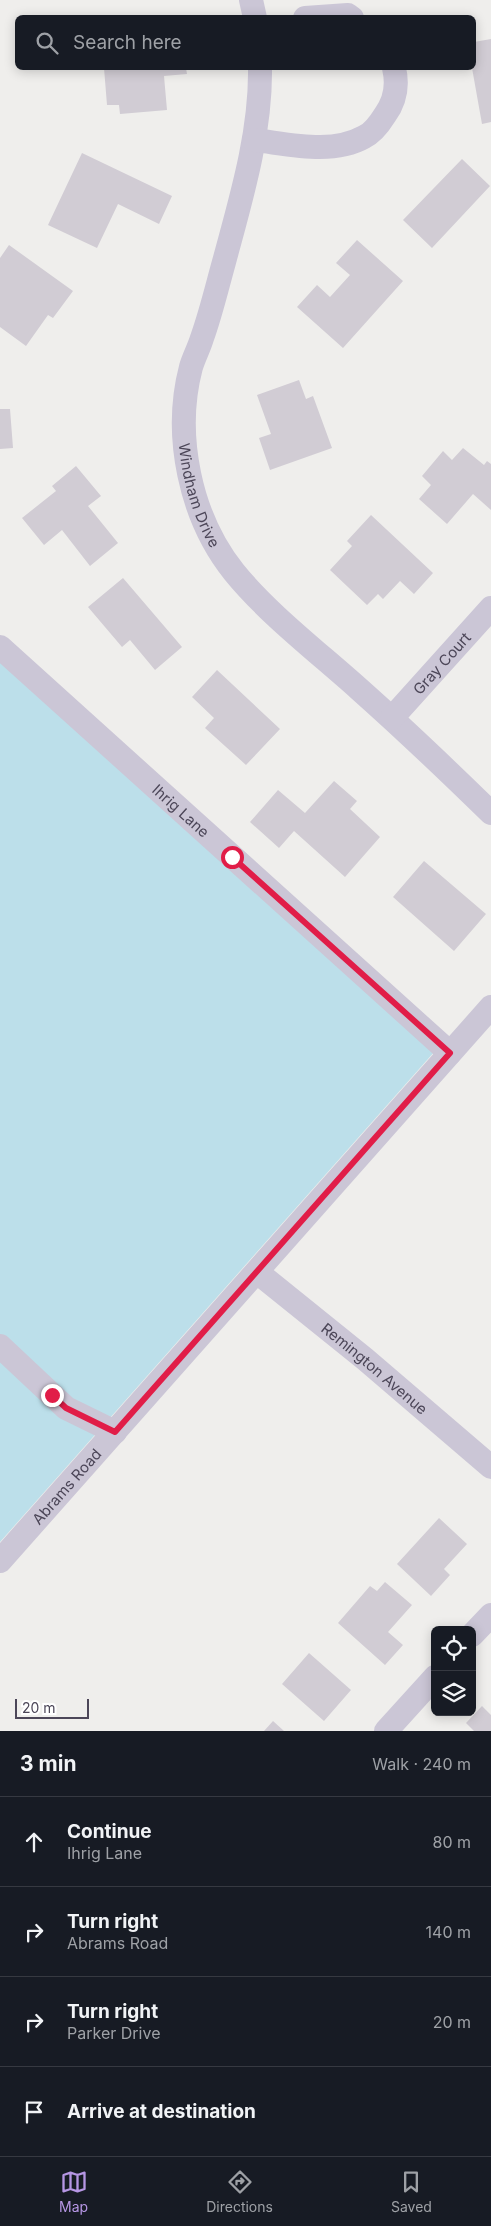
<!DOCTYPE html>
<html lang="en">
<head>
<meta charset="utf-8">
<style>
	body { margin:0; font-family:Inter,sans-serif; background:#242831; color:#f1f3f6 }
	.controls { position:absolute; right:15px; bottom:15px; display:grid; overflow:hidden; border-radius:8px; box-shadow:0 2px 12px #0003 }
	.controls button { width:45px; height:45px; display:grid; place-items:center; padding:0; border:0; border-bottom:1px solid #363941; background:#171b24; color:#f1f3f6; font:25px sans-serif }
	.scale { position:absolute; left:15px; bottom:12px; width:74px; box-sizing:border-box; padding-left:5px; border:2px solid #4c4658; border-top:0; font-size:14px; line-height:18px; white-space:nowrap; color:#4c4658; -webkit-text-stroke:4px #fff; paint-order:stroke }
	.stop { position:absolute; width:15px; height:15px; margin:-11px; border:4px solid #e11d48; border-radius:50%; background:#fff }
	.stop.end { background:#e11d48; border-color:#fff; box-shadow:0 1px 5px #0008 }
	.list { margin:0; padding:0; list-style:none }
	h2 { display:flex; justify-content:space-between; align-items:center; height:65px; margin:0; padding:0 20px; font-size:21px }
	h2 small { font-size:16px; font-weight:400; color:#9ea1a6 }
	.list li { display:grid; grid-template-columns:32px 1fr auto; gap:15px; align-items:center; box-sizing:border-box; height:90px; padding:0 20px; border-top:1px solid #363941 }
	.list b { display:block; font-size:19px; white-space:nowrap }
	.list p { margin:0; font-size:16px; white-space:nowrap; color:#9ea1a6 }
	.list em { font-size:16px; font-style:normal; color:#9ea1a6 }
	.icon { flex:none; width:28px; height:28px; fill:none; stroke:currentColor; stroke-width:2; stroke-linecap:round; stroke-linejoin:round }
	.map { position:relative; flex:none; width:491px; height:1731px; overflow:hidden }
	.search { position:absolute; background:#171b24; box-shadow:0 2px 12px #0003; left:15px; right:15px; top:15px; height:55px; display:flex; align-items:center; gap:12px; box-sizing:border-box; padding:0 18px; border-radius:8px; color:#9ea1a6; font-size:19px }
	.sheet { height:425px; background:#171b24 }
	nav { display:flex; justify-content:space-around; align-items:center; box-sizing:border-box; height:70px; border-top:1px solid #363941; background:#171b24; font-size:14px; color:#9ea1a6 }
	nav a { display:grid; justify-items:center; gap:2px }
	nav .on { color:#b696e4 }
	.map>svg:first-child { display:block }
	.green { fill:#bcdfea }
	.building { fill:#d1ccd4 }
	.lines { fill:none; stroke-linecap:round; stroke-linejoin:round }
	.minor { stroke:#cbc6d6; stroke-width:24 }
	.route { stroke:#e11d48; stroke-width:6 }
	.labels { text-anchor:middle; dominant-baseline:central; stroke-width:5; stroke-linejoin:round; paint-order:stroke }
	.street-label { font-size:15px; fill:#4c4658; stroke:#fff }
</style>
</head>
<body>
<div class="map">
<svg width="491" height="1731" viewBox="0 0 491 1731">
	<rect width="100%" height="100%" fill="#efeeec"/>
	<path class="green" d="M0,654L443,1042L0,1542Z"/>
	<path class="building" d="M491,39V122L482,124L472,68H474V42Z
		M104,68H186L187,74L164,76L167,110L120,114L119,105H107Z
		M82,153L172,196L159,224L118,204L97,248L48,225Z
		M462,159L490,186L432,248L403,220Z
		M357,240L403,281L343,348L297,307L317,285L330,297L350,275L336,263Z
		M9,245L73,291L53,318L48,315L26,346L0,327V258Z
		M299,380L306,399L313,396L332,448L270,470L259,438L271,434L257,395Z
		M0,409H10L13,448L0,449Z
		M463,448L484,465L487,461L491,464V510L473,494L447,524L419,499L431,485L422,476L443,451L452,460Z
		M76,466L101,496L88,506L118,543L90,566L62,530L44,545L22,518L56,491L52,486Z
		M371,515L433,573L414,594L400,581L383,599L378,594L367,605L330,570L352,546L347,541Z
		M123,578L182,647L155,670L130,640L122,647L88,607Z
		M217,670L280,729L246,765L205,728L214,718L192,697Z
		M334,781L357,801L350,809L380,837L345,877L294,831L279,848L250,822L278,790L305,813Z
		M424,861L486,914L454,951L393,897Z
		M439,1518L467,1544L444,1569L450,1575L431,1596L397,1564Z
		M385,1582L412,1605L388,1632L403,1645L385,1665L338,1623L370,1586L377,1591Z
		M309,1653L351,1690L324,1721L282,1684Z
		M482,1706L491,1715V1731H474L466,1723Z
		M273,1721L284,1731H264Z"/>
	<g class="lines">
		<g class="minor">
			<path d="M251,0L255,18"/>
			<path d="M305,18L348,15L352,18"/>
			<path id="s1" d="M260,68C261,133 241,199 224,262C217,287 211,313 202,338C199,348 194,357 191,367C173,435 190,517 234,572C268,614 319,653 359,689C404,729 448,771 491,813"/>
			<path d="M254,140C289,144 332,155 364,137C373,133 380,123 385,115C396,100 398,85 394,68"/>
			<path id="s2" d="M0,647L450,1053"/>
			<path id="s3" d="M392,718L491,608"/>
			<path id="s4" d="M257,1272L365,1359L491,1467"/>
			<path d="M0,1346L66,1408L115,1432"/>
			<path id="s5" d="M0,1561L491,1007"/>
			<path d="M472,1635L491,1615"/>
			<path d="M386,1731L435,1677"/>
		</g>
	</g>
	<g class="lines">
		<path class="route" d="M52,1395L66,1408L115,1432L450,1053L232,857"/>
	</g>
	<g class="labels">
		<g class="street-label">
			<text stroke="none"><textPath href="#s1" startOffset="439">Windham Drive</textPath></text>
			<text stroke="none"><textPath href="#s3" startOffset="74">Gray Court</textPath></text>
			<text stroke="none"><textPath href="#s2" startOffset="244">Ihrig Lane</textPath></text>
			<text stroke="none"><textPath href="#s4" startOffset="152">Remington Avenue</textPath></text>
			<text stroke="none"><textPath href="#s5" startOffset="100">Abrams Road</textPath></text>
		</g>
	</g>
</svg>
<div class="controls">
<button><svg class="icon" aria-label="locate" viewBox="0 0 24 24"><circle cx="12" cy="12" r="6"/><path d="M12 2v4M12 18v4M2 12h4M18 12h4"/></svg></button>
<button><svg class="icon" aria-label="layers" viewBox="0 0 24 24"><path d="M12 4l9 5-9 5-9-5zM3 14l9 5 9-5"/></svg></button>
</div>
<div class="scale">20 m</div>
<div class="stop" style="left:232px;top:857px"></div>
<div class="stop end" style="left:52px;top:1395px"></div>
<div class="search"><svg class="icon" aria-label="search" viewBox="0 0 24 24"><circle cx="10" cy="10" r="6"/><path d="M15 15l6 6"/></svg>Search here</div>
</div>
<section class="sheet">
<h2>3 min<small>Walk · 240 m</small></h2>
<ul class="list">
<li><svg class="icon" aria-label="ahead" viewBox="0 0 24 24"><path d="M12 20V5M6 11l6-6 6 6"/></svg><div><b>Continue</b><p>Ihrig Lane</p></div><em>80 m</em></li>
<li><svg class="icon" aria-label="right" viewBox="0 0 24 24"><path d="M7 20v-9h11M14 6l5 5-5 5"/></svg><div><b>Turn right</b><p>Abrams Road</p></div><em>140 m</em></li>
<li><svg class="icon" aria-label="right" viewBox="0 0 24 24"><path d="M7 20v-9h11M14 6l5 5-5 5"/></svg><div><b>Turn right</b><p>Parker Drive</p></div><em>20 m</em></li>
<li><svg class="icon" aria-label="arrive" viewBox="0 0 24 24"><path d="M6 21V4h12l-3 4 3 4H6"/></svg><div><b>Arrive at destination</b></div></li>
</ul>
</section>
<nav>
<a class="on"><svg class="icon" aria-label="map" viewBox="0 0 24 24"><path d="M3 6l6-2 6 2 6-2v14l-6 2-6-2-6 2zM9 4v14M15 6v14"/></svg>Map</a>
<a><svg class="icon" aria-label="directions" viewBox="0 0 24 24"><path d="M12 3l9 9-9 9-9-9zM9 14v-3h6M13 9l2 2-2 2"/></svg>Directions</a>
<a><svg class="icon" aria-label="saved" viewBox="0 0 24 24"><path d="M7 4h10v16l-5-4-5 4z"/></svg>Saved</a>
</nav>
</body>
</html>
